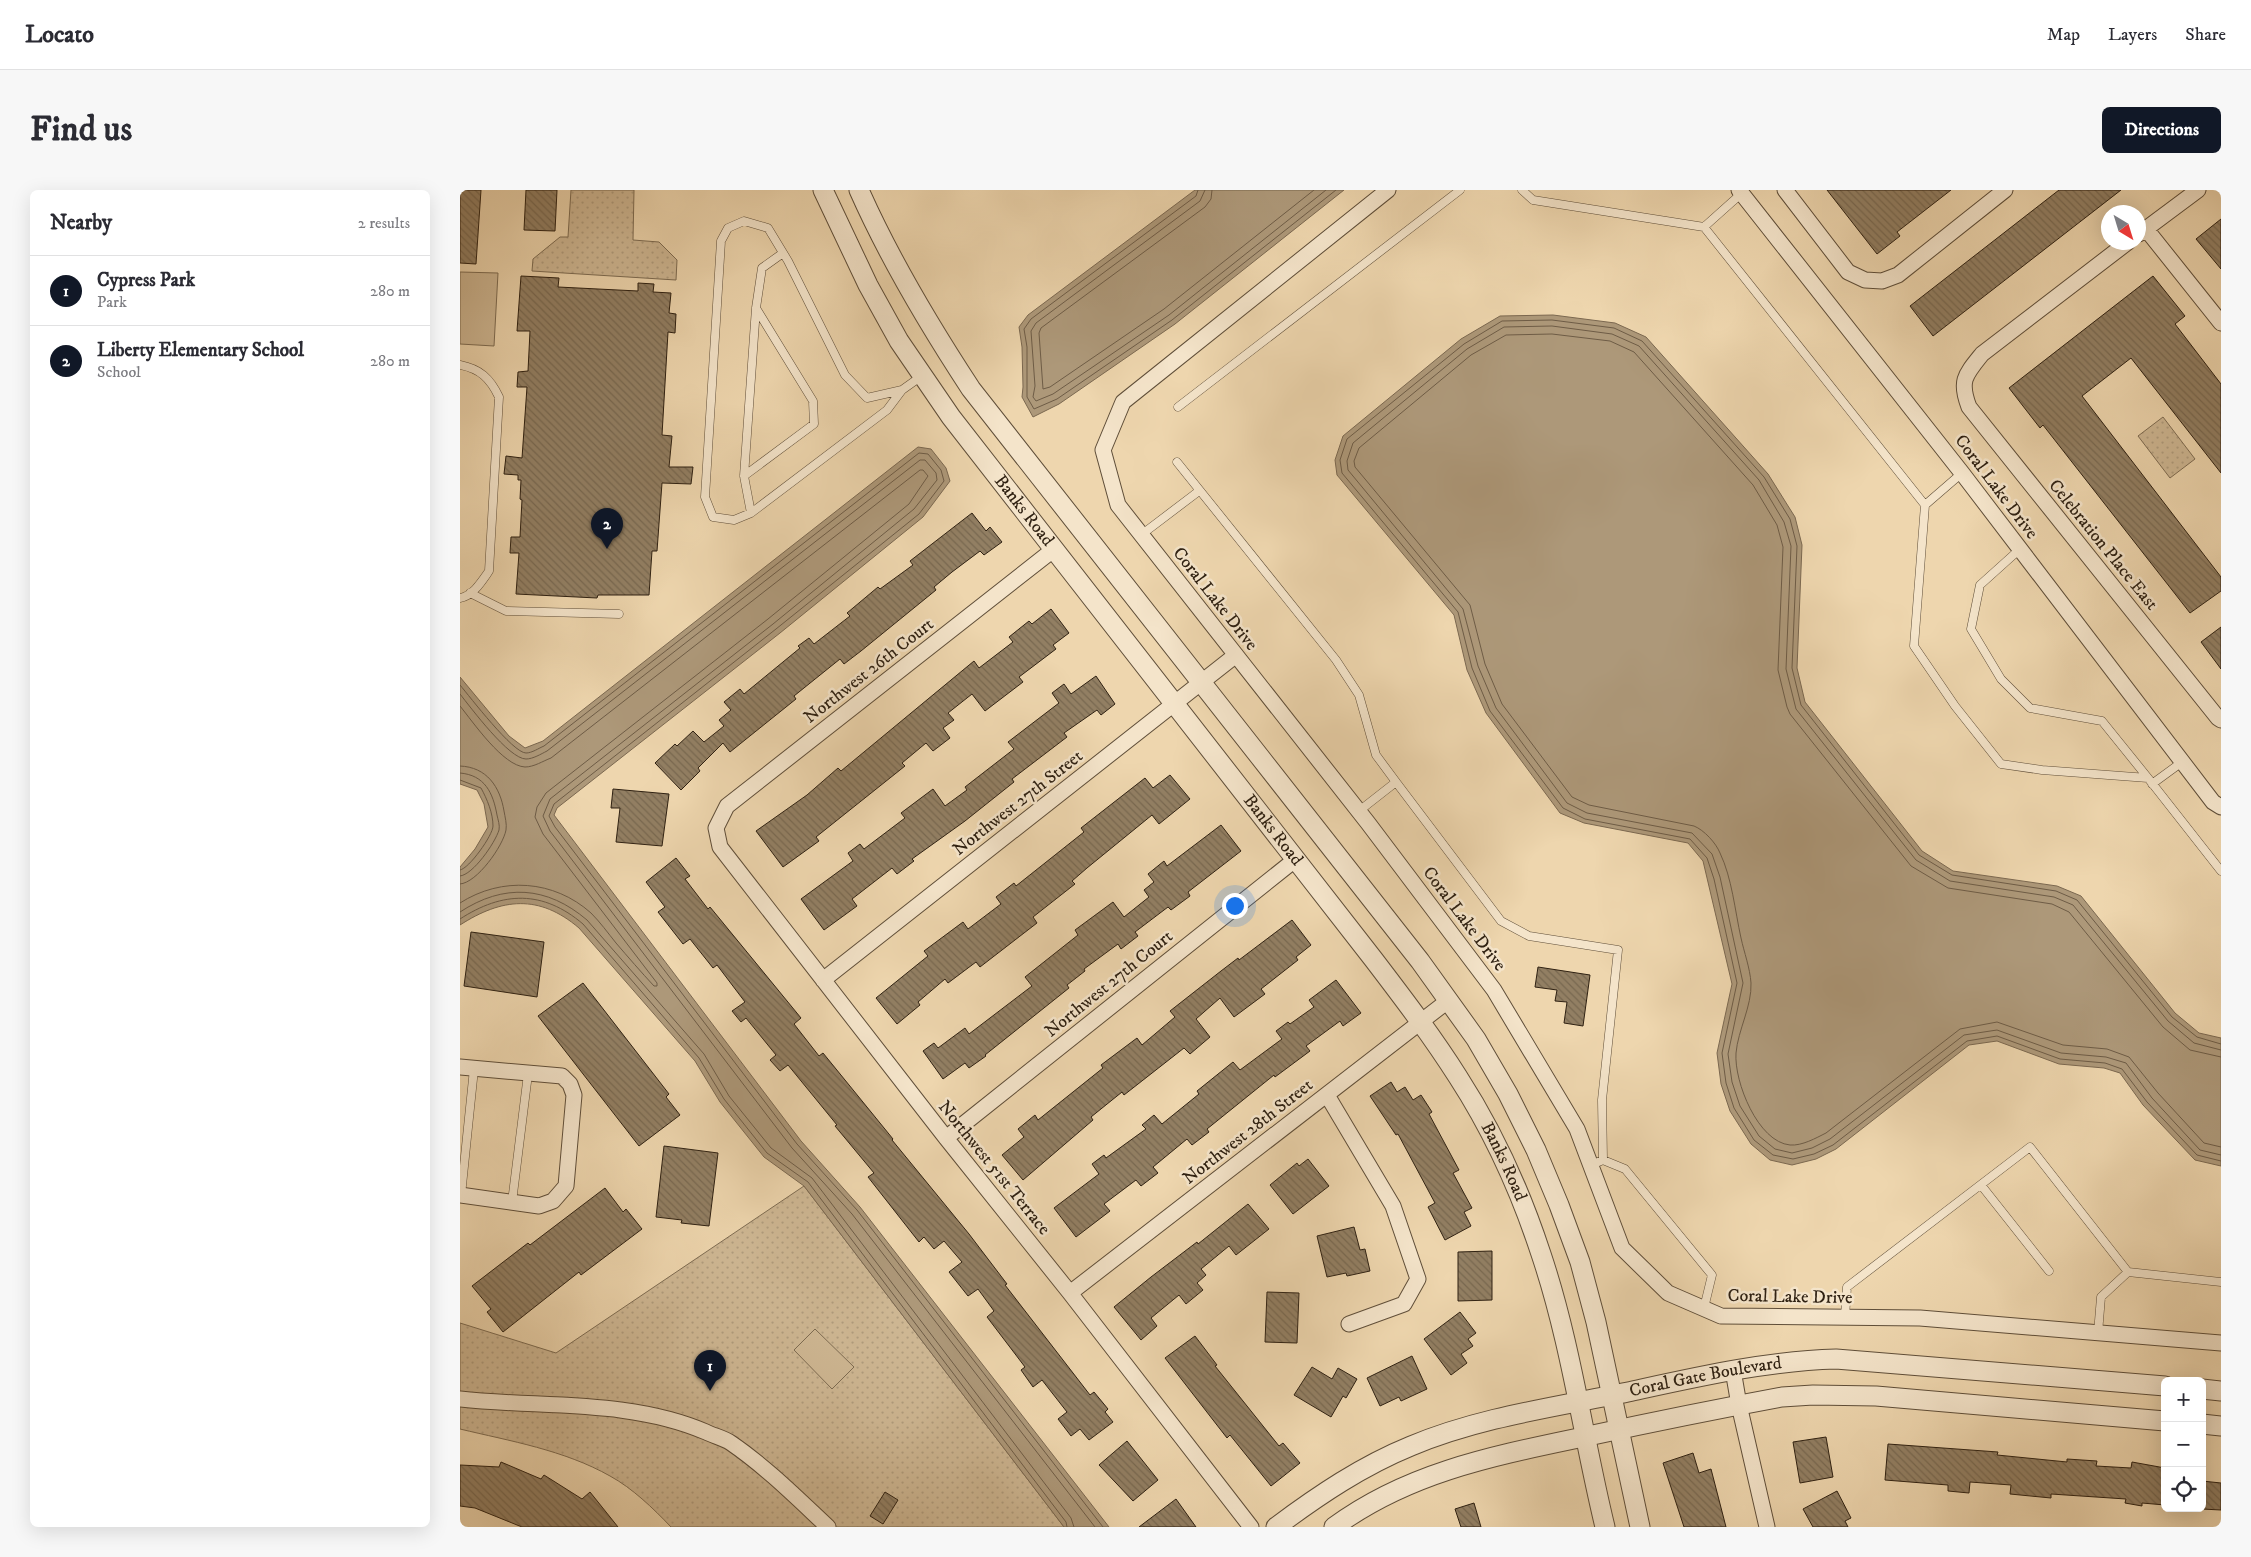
<!DOCTYPE html>
<html lang="en">
<head>
<meta charset="utf-8">
<style>
	body { margin:0; font-family:"IM FELL DW Pica",serif; background:#f7f7f7; color:#2b2b33 }
	.controls { position:absolute; right:15px; bottom:15px; display:grid; overflow:hidden; border-radius:8px; box-shadow:0 5px 20px #0002 }
	.controls button { width:45px; height:45px; display:grid; place-items:center; padding:0; border:0; border-bottom:1px solid #e1e1e2; background:#fff; color:#2b2b33; font:25px sans-serif }
	.compass { position:absolute; left:1641px; top:15px; width:45px; height:45px; border-radius:50%; background:#fff; box-shadow:0 5px 20px #0002; rotate:142deg }
	.you { position:absolute; left:774px; top:715px; width:18px; height:18px; margin:-12px; border:4px solid #fff; border-radius:50%; background:#1a73e8; box-shadow:0 0 0 8px #1a73e833 }
	.badge { display:grid; place-items:center; width:32px; height:32px; border-radius:50%; background:#111827; color:#fff; font-size:16px; font-weight:700 }
	.pin { position:absolute; translate:-50% -41px; filter:drop-shadow(0 1px 2px #0008) }
	.pin::after { content:''; position:absolute; top:26px; width:18px; height:15px; background:inherit; clip-path:polygon(0 0,100% 0,50% 100%) }
	.list { margin:0; padding:0; list-style:none }
	h2 { display:flex; justify-content:space-between; align-items:center; height:65px; margin:0; padding:0 20px; font-size:21px }
	h2 small { font-size:16px; font-weight:400; color:#7c7c81 }
	.list li { display:grid; grid-template-columns:32px 1fr auto; gap:15px; align-items:center; box-sizing:border-box; height:70px; padding:0 20px; border-top:1px solid #e1e1e2 }
	.list b { display:block; font-size:19px; white-space:nowrap }
	.list p { margin:0; font-size:16px; white-space:nowrap; color:#7c7c81 }
	.list em { font-size:16px; font-style:normal; color:#7c7c81 }
	.icon { flex:none; width:28px; height:28px; fill:none; stroke:currentColor; stroke-width:2; stroke-linecap:round; stroke-linejoin:round }
	.map { position:relative; flex:none; width:1761px; height:1337px; overflow:hidden; border-radius:8px }
	header { display:flex; align-items:center; gap:30px; box-sizing:border-box; height:70px; padding:0 25px; background:#fff; border-bottom:1px solid #e1e1e2 }
	header strong { font-size:24px }
	nav { display:flex; gap:28px; margin-inline-start:auto; font-size:18px }
	.intro { display:flex; align-items:center; justify-content:space-between; box-sizing:border-box; height:120px; padding:0 30px }
	h1 { margin:0; font-size:35px }
	.button { padding:12px 22px; border-radius:8px; background:#111827; color:#fff; font-size:18px; font-weight:700 }
	main { display:flex; gap:30px; padding:0 30px }
	aside { flex:1; background:#fff; border-radius:8px; box-shadow:0 5px 20px #0002 }
	.map>svg:first-child { display:block }
	.grass { fill:url(#grass-dots); stroke:#7e6c52 }
	.garden { fill:#ceb793; stroke:#7e6c52 }
	.water { fill:#ad9879; stroke:#7b6850 }
	.lines { fill:none; stroke-linecap:round; stroke-linejoin:round }
	.shore { stroke:#6e5c46; stroke-width:1 }
	.building { fill:url(#building-back-hatch); stroke:#2f2112 }
	.service-casing { stroke:#5f4e39; stroke-width:9 }
	.minor-casing { stroke:#5f4e39; stroke-width:17 }
	.tertiary-casing { stroke:#5f4e39; stroke-width:21 }
	.service { stroke:#f4e4ca; stroke-width:8 }
	.minor { stroke:#f4e4ca; stroke-width:15 }
	.tertiary { stroke:#f4e4ca; stroke-width:19 }
	.labels { text-anchor:middle; dominant-baseline:central; stroke-width:5; stroke-linejoin:round; paint-order:stroke }
	.street-label { font-size:18px; fill:#2f2112; stroke:#f4e4ca }
</style>
</head>
<body>
<header>
<strong>Locato</strong>
<nav><a>Map</a><a>Layers</a><a>Share</a></nav>
</header>
<div class="intro"><h1>Find us</h1><a class="button">Directions</a></div>
<main>
<aside>
<h2>Nearby<small>2 results</small></h2>
<ul class="list">
<li><span class="badge">1</span><div><b>Cypress Park</b><p>Park</p></div><em>280 m</em></li>
<li><span class="badge">2</span><div><b>Liberty Elementary School</b><p>School</p></div><em>280 m</em></li>
</ul>
</aside>
<div class="map">
<svg width="1761" height="1337" viewBox="0 0 1761 1337">
	<defs>
		<pattern id="grass-dots" width="8" height="8" patternUnits="userSpaceOnUse" patternTransform="scale(1.25)"><rect width="8" height="8" fill="#ceb793"/><path d="M2 2h.1M6 6h.1" fill="none" stroke="#b19d7e" stroke-width="1.8" stroke-linecap="round"/></pattern>
		<pattern id="building-back-hatch" width="6" height="6" patternUnits="userSpaceOnUse" patternTransform="scale(1.25)"><rect width="6" height="6" fill="#927f63"/><path d="M-1 5l2 2M0 0l6 6M5-1l2 2" fill="none" stroke="#786850"/></pattern>
	</defs>
	<rect width="100%" height="100%" fill="#eed6ae"/>
	<filter id="stains"><feTurbulence type="fractalNoise" baseFrequency=".004" numOctaves="4"/><feColorMatrix values="0 0 0 0 .2 0 0 0 0 .09 0 0 0 0 .02 0 0 0 .5 -.17"/></filter>
	<radialGradient id="worn" r=".72"><stop offset=".6" stop-color="#630" stop-opacity="0"/><stop offset="1" stop-color="#630" stop-opacity=".3"/></radialGradient>
	<path class="grass" d="M111,0H174L173,50L199,52L217,70L216,90L72,81L73,69L100,47H108Z
		M1703,227L1735,269L1710,288L1678,246Z
		M344,996L604,1337H211C193,1318 172,1298 150,1286C104,1260 50,1251 0,1239V1133L96,1163Z"/>
	<path class="garden" d="M0,82L38,83L34,156L0,154Z
		M355,1139L394,1177L372,1199L334,1160Z"/>
	<path class="water" d="M735,0H884L715,134L599,214L573,227L562,207L563,197L562,157L559,137L568,125Z
		M1093,125L1155,133L1186,147L1308,284L1335,327L1342,355L1337,478L1345,512L1462,661L1493,681L1597,696L1621,706L1715,823L1739,843L1761,848V976L1735,970L1683,915L1660,883L1644,878L1599,874L1537,851L1509,855L1376,959L1356,969L1332,975L1310,970L1291,954L1270,921L1261,894L1257,863L1272,794L1243,671L1228,653L1124,633L1100,623L1026,523L1007,480L994,425L877,285L875,270L883,246L1001,149L1040,126Z
		M458,257L471,259L486,278L490,291L463,327L320,443L97,618L94,625L341,951L400,1017L649,1337H604L344,996L304,967L260,912L235,871L119,738C79,704 42,708 0,735V677L15,659L28,637L24,614L17,600L0,594V487L49,546L65,558L83,551Z"/>
	<g class="lines">
		<path class="shore" d="M738,0L736,6L571,129L564,139L567,157V207L574,219L597,209L712,130L876,0
			M745,0L740,11L576,133L571,141L575,196L573,207L576,211L593,204L709,125L866,0
			M752,0L751,9L745,17L581,138L579,143L583,199L590,197L704,119L854,0
			M0,495C10,507 53,563 66,563C72,563 79,558 84,556L459,263L468,264L481,280L484,291L459,324L316,439L94,614L89,626L95,637L337,954L397,1020L643,1337
			M0,504C11,518 49,569 66,569C73,569 81,564 87,561L460,270H465L476,283L477,290L454,319L313,434L90,609L83,626L90,641L332,958L392,1024L635,1337
			M0,516C13,532 43,576 65,577C74,577 83,571 91,568L460,280H463L468,286L449,314L308,429L86,603L77,617L75,627L83,644L197,793V796H194C181,782 168,767 156,753C148,743 140,732 131,723C94,690 42,686 0,713
			M0,576C27,577 40,597 44,621C45,627 47,634 46,640C43,656 17,693 0,694
			M0,583C25,585 33,603 37,625C38,630 40,635 39,640C35,653 13,685 0,686
			M0,590L21,598C27,609 33,623 33,636C33,645 9,679 0,680
			M0,722C44,693 87,696 127,730L244,864L269,906L311,958L352,988L611,1328L614,1337
			M0,729C43,701 83,700 123,734L239,868L264,909L307,963L348,992L606,1332L607,1337
			M1761,854L1737,847L1712,827L1617,710L1596,701L1492,685L1459,665L1341,515L1332,478L1337,356L1330,329L1304,287L1182,151L1154,138L1092,130L1042,131L1004,154L887,249L880,270L882,283L998,422L1012,478L1030,521L1103,618L1125,629L1230,649L1247,668L1254,689L1277,793L1262,863L1266,893L1274,918L1294,950L1313,965L1333,969L1354,964L1373,955L1507,851L1537,846L1600,869L1645,873L1662,879L1687,912L1737,965L1761,971
			M1761,860L1734,853L1708,831L1613,715L1594,707L1490,691L1456,670L1336,519L1326,479L1331,356L1324,332L1299,290L1179,156L1152,144L1092,136L1044,137L1007,159L893,253L887,271L888,280L1003,419L1018,476L1036,518L1107,613L1127,623L1232,643L1252,664L1260,687L1283,793L1268,864L1272,892L1280,916L1299,946L1315,959L1332,963L1352,958L1370,949L1504,845L1537,840L1601,863L1646,867L1666,873L1692,908L1740,960L1761,965
			M1761,867L1730,860L1703,837L1609,722L1592,714L1488,698L1451,676L1330,524L1327,517L1318,480L1323,357L1317,335L1293,295L1174,162L1150,151L1092,144L1046,145L1011,165L899,258L894,271L895,277L1010,415L1025,474L1042,514L1112,607L1129,615L1234,636C1244,640 1256,653 1260,663C1272,688 1275,721 1281,748C1284,762 1290,778 1291,793C1292,816 1278,840 1276,863C1274,892 1298,952 1330,955C1342,956 1356,948 1366,943L1500,839L1537,832L1603,855L1647,859L1669,867L1698,903L1744,953L1761,957"/>
	</g>
	<path class="building" d="M0,0H21L16,74L0,73Z
		M66,0H97L95,41L64,40Z
		M1367,0H1491L1437,42L1440,46L1417,64Z
		M1599,0H1661L1473,146L1450,116Z
		M1761,29V79L1736,49Z
		M61,86L99,88L98,97L178,101V93L194,94L193,102L211,103L209,123L216,124L215,143L208,142L202,245L212,246L209,277H233L231,294L202,293L197,361H192L189,405H138L137,408L56,404L59,363H50L51,347H60L62,310L60,309L61,290H58V285L44,284L46,266L62,268L67,197H57L58,182L68,181L70,141H57Z
		M1693,86L1725,126L1715,134L1761,194V283L1671,168L1622,206L1761,387V401L1730,423L1583,235L1580,238L1549,198Z
		M512,323L526,341L530,337L542,352L524,365L520,361L492,382L474,397L476,400L401,461L384,474L380,469L334,506L336,509L270,562L263,553L238,578L240,581L221,600L195,573L215,554L217,556L233,541L244,552L264,536L259,530L271,520L264,512L280,499L284,504L340,458L338,456L349,448L354,454L390,426L387,423L418,397L420,399L453,375L450,371Z
		M591,419L609,443L593,455L596,459L559,487L563,492L525,521L512,504L488,523L494,530L483,538L490,548L473,561L466,553L442,573L445,576L356,647L359,651L323,677L296,641L347,605L378,578L381,581L514,471L519,478L553,452L549,447L569,431L572,434Z
		M1761,437V479L1741,452Z
		M636,486L655,514L641,525L637,520L604,543L607,547L552,589L554,592L505,631L452,669L454,671L437,684L432,678L392,709L397,716L364,740L341,709L393,671L388,663L400,654L404,659L445,628L441,623L473,599L485,616L507,600L505,597L554,559L548,552L599,513L592,503L604,494L611,504Z
		M710,585L730,609L699,634L692,625L627,678L612,691L615,694L573,727L577,733L520,777L516,772L488,793L485,789L458,812L460,815L437,834L416,808L468,766L464,761L503,732L508,739L541,714L536,707L554,693L556,696L624,642L621,638L685,588L693,598Z
		M153,599L209,604L202,656L156,652L160,618H151Z
		M761,635L781,661L728,702L730,706L711,720L708,717L675,742L678,746L661,759L658,754L624,779L625,781L607,795L609,798L525,865L526,866L509,878L505,873L483,889L463,861L474,853L478,858L505,838L509,844L572,796L565,787L618,745L615,740L653,712L664,727L689,707L684,700L694,692L688,684L704,671L707,676Z
		M216,668L230,686L225,689L248,719L250,717L341,828L334,834L359,866L363,863L433,949L432,950L509,1044L547,1094L545,1095L630,1205L634,1202L648,1219L645,1222L653,1232L629,1250L620,1239L611,1246L598,1229L607,1222L582,1190L573,1197L561,1180L565,1177L527,1127L534,1121L518,1099L508,1106L489,1082L502,1072L484,1051L474,1059L464,1047L459,1052L408,987L414,983L375,936L377,935L328,875L320,881L310,870L316,865L286,828L281,832L272,821L285,812L257,775L253,778L230,749L223,754L198,722L205,717L186,692Z
		M832,730L851,755L836,767L838,770L801,799L805,804L774,827L760,808L736,829L750,847L730,864L724,858L664,905L662,902L631,927L633,930L563,990L542,965L564,947L558,939L575,925L578,930L643,878L641,875L677,848L682,855L715,827L710,821L761,781L778,768L779,770Z
		M11,742L84,752L77,807L4,796Z
		M1078,777L1130,785L1123,836L1104,833L1107,812L1095,811L1097,800L1075,797Z
		M876,790L901,823L883,836L880,831L846,856L850,861L815,887L814,885L747,939L749,942L732,955L727,949L693,977L698,983L681,996L676,990L644,1014L650,1021L616,1047L594,1018L639,984L632,974L644,965L646,968L686,939L682,935L694,925L702,934L739,904L737,901L773,872L780,880L822,849L816,841L828,832L830,834L854,817L849,810Z
		M123,793L209,904L206,907L220,925L179,956L78,826Z
		M931,892L937,902L945,897L953,910L961,905L972,922L969,924L999,980L993,983L1012,1018L1004,1022L1011,1036L985,1050L968,1017L975,1013L938,944L936,945L910,906Z
		M204,956L258,963L249,1036L221,1033L222,1030L196,1027Z
		M848,969L869,996L833,1024L810,995L837,973L839,976Z
		M145,998L163,1022L166,1019L182,1039L121,1085L119,1082L43,1142L27,1122L31,1119L12,1096L68,1053L70,1055Z
		M788,1014L809,1039L776,1065L769,1056L741,1079L746,1085L737,1093L743,1100L726,1114L719,1105L691,1128L697,1136L681,1150L654,1117L691,1087L737,1052L738,1054Z
		M894,1037L900,1060L905,1059L910,1081L887,1086L886,1083L867,1087L857,1046Z
		M1032,1061V1110L998,1111V1062Z
		M807,1102L839,1103L837,1153L805,1152Z
		M1000,1122L1016,1143L1008,1149L1013,1156L1001,1164L1007,1173L991,1185L964,1149Z
		M735,1146L757,1175L755,1176L819,1256L823,1253L840,1273L811,1296L770,1245L767,1248L705,1168Z
		M952,1166L967,1199L941,1211L939,1207L920,1216L907,1188Z
		M852,1177L872,1189L878,1178L897,1189L886,1208L883,1206L871,1227L834,1205Z
		M1366,1247L1373,1287L1340,1293L1333,1252Z
		M667,1251L698,1290L673,1311L639,1275Z
		M1428,1254L1538,1262L1537,1265L1607,1272V1269L1637,1271L1636,1276L1671,1278L1672,1272L1705,1278V1315L1682,1313V1316L1665,1313L1666,1309L1591,1304V1308L1550,1304L1551,1295L1510,1292L1509,1303L1488,1301V1295L1425,1290Z
		M1233,1263L1239,1283L1251,1279L1266,1337H1224L1203,1273Z
		M41,1272L81,1289L84,1285L122,1309L130,1302L158,1337H62L15,1318L0,1316V1275L39,1277Z
		M1742,1291L1761,1293V1320L1742,1319Z
		M1377,1301L1391,1328L1385,1331L1388,1337H1353L1343,1319Z
		M425,1302L438,1310L423,1334L410,1326Z
		M716,1309L736,1337H679Z
		M1014,1313L1021,1337H1001L995,1319Z"/>
	<g class="lines">
		<defs>
			<path id="service" d="M1062,0L1073,10L1244,37L1465,315
				M1244,37L1282,3
				M0,175C20,179 30,188 39,207L29,381C22,391 13,406 0,408
				M442,200L407,208L385,185L328,71L308,38L284,31L268,38L261,51L245,307L253,327L274,330L291,323L427,220L442,200L463,185
				M718,217L1000,0
				M717,272L876,470L899,505L916,565L936,592L899,621
				M1502,283L1465,315L1454,456L1495,516L1541,574L1582,580L1688,588L1761,681
				M284,286L354,234L353,211L296,118
				M291,323L284,286L296,118L302,78L323,63
				M681,345L739,301
				M1560,359L1520,395L1511,439L1541,489L1570,518L1642,531L1688,588
				M10,403L46,421L159,424
				M936,592L1041,731L1069,746L1158,760L1142,910L1143,970L1131,975
				M1692,594L1722,572
				M1143,970L1165,979L1252,1085L1244,1118
				M1521,995L1589,1081
				M1,1005L14,879
				M52,1012L68,884
				M1385,1127L1387,1097L1570,957L1668,1082L1761,1092
				M1638,1143L1641,1107L1668,1082"/>
			<path id="minor" d="M928,0L663,212L643,260L658,315L908,633L1034,800L1117,939L1162,1058L1208,1103L1261,1126L1460,1128L1761,1153
				M1279,0L1502,283L1753,612L1761,617
				M1325,0L1388,82L1405,90L1422,91L1438,85L1545,0
				M1686,39L1761,133
				M1679,44L1738,0
				M1668,52L1522,164C1505,185 1499,191 1509,217L1758,528L1761,530
				M593,360L267,616L256,638L260,657L486,948L610,1103L791,1337
				M363,790L776,465
				M0,877L102,886L110,894L114,905L106,996L93,1011L79,1016L0,1005
				M867,905L933,1016L958,1089L944,1114L889,1134
				M486,948L836,669
				M610,1103L989,810
				M1273,1180L1279,1215L1307,1337
				M0,1209C82,1218 169,1209 246,1242C254,1246 264,1248 271,1253C306,1277 337,1308 368,1337"/>
			<g id="tertiary">
				<path id="s1" d="M363,0L408,95L439,151L491,227L914,770C943,808 972,846 998,887C1033,941 1061,1003 1081,1064C1111,1153 1123,1247 1145,1337"/>
				<path d="M399,0C430,70 469,135 511,199L960,771L1016,849L1048,904L1076,960L1099,1015L1120,1072L1136,1132L1180,1337"/>
				<path d="M1742,1199L1761,1201"/>
				<path d="M1742,1234L1761,1236"/>
				<path id="s2" d="M816,1337C859,1305 902,1276 951,1256C1020,1227 1096,1217 1168,1202C1237,1187 1306,1171 1376,1169L1705,1196"/>
				<path d="M874,1337C950,1281 1038,1265 1128,1246C1193,1232 1257,1219 1322,1207L1353,1205L1416,1206L1705,1231"/>
			</g>
		</defs>
		<use href="#service" class="service-casing"/>
		<use href="#minor" class="minor-casing"/>
		<use href="#tertiary" class="tertiary-casing"/>
		<use href="#service" class="service"/>
		<use href="#minor" class="minor"/>
		<use href="#tertiary" class="tertiary"/>
	</g>
	<g class="labels">
		<g class="street-label">
			<text transform="translate(1536 297) rotate(53)">Coral Lake Drive</text>
			<text stroke="none"><textPath href="#s1" startOffset="380">Banks Road</textPath></text>
			<text transform="translate(1643 355) rotate(51)">Celebration Place East</text>
			<text transform="translate(755 409) rotate(52)">Coral Lake Drive</text>
			<text transform="translate(409 481) rotate(-38)">Northwest 26th Court</text>
			<text transform="translate(558 613) rotate(-38)">Northwest 27th Street</text>
			<text stroke="none"><textPath href="#s1" startOffset="785">Banks Road</textPath></text>
			<text transform="translate(1004 729) rotate(53)">Coral Lake Drive</text>
			<text transform="translate(649 794) rotate(-39)">Northwest 27th Court</text>
			<text transform="translate(788 942) rotate(-38)">Northwest 28th Street</text>
			<text stroke="none"><textPath href="#s1" startOffset="1190">Banks Road</textPath></text>
			<text transform="translate(534 978) rotate(51)">Northwest 51st Terrace</text>
			<text transform="translate(1330 1107) rotate(1)">Coral Lake Drive</text>
			<text stroke="none"><textPath href="#s2" startOffset="461">Coral Gate Boulevard</textPath></text>
		</g>
	</g>
	<rect width="100%" height="100%" filter="url(#stains)"/>
	<rect width="100%" height="100%" fill="url(#worn)"/>
</svg>
<div class="controls">
<button>+</button>
<button>−</button>
<button><svg class="icon" aria-label="locate" viewBox="0 0 24 24"><circle cx="12" cy="12" r="6"/><path d="M12 2v4M12 18v4M2 12h4M18 12h4"/></svg></button>
</div>
<svg class="compass" viewBox="-18 -18 36 36"><path d="M0-13l5 13h-10z" fill="#e53935"/><path d="M0 13l5-13h-10z" fill="#7c7c81"/></svg>
<div class="you"></div>
<div class="pin badge" style="left:250px;top:1201px">1</div>
<div class="pin badge" style="left:147px;top:359px">2</div>
</div>
</main>
</body>
</html>
